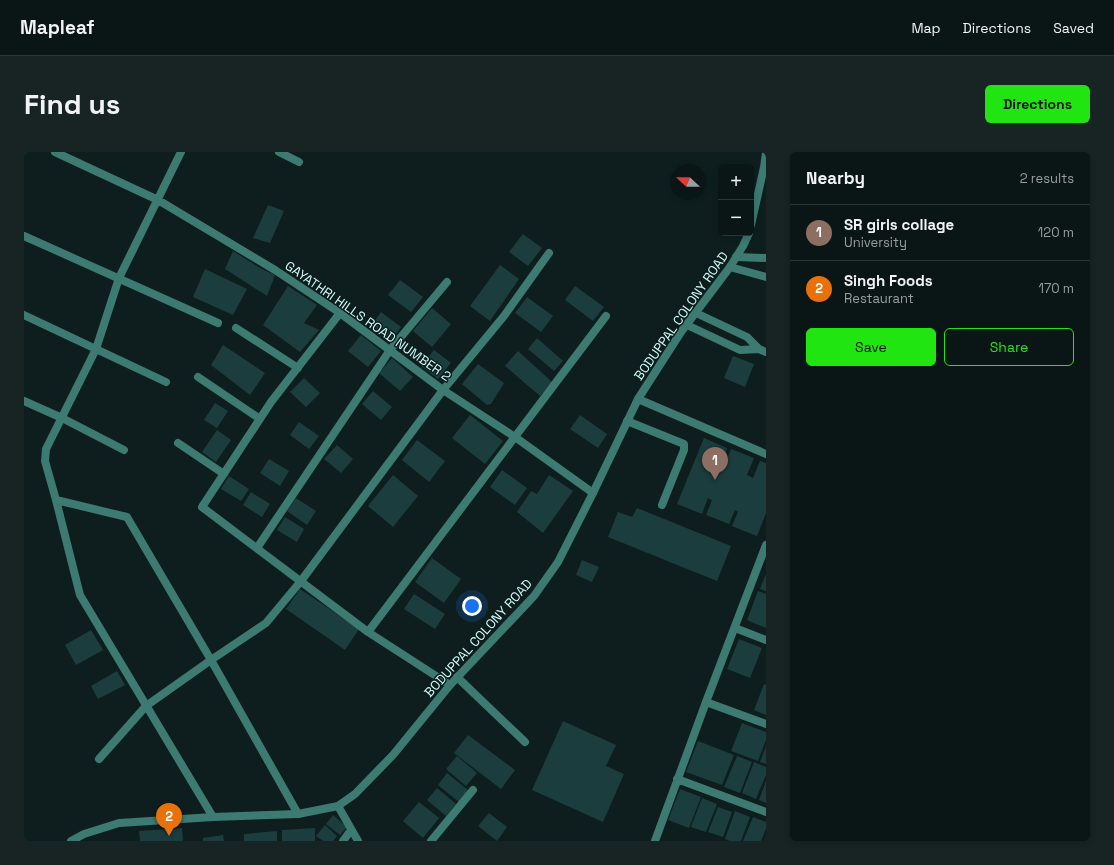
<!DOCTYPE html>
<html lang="en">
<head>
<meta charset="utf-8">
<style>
	body { margin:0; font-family:"Space Grotesk",sans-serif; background:#182323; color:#f1f3f6 }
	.controls { position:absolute; right:12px; top:12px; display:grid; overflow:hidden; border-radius:6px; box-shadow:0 2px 6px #0003 }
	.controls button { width:36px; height:36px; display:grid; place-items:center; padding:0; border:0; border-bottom:1px solid #2a3535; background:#0a1616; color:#f1f3f6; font:20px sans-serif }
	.compass { position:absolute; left:646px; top:12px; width:36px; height:36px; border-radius:50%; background:#0a1616; box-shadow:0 2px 6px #0003; rotate:292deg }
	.you { position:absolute; left:448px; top:454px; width:14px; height:14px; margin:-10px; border:3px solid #fff; border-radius:50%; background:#1a73e8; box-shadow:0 0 0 6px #1a73e833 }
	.badge { display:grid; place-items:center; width:26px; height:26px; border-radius:50%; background:#20e511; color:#fff; font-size:13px; font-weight:700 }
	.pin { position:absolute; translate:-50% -33px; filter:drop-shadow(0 1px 2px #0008) }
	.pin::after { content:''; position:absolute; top:21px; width:14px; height:12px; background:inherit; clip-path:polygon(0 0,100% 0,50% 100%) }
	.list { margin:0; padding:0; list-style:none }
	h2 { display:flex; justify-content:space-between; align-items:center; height:52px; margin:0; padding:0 16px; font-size:17px }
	h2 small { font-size:13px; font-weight:400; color:#999fa1 }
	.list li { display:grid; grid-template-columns:26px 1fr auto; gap:12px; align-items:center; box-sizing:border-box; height:56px; padding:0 16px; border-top:1px solid #2a3535 }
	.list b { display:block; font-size:15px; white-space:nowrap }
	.list p { margin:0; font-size:13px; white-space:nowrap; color:#999fa1 }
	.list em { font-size:13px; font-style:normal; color:#999fa1 }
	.actions { display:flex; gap:8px; padding:12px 16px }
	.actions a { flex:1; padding:9px 0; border:1px solid #20e511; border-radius:6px; text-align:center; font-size:14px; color:#20e511 }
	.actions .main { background:#20e511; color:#111 }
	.map { position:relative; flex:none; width:742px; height:689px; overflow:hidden; border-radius:6px }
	header { display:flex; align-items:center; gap:24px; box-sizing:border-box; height:56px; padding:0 20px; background:#0a1616; border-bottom:1px solid #2a3535 }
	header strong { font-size:19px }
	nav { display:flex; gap:22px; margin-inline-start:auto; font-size:14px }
	.intro { display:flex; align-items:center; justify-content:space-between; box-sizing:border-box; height:96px; padding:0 24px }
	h1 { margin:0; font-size:28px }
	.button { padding:10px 18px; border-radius:6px; background:#20e511; color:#111; font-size:14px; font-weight:700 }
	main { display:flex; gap:24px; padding:0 24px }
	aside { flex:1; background:#0a1616; border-radius:6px; box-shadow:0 2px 6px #0003 }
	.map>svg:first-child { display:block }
	.building { fill:#1b3d3e }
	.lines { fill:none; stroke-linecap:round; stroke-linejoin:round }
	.service { stroke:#3c7a72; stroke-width:8 }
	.minor { stroke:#3c7a72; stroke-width:8 }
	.tertiary { stroke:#3c7a72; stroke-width:8 }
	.labels { text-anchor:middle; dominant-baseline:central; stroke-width:3; stroke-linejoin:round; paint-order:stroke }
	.street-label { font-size:13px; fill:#cffbf9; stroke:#0e1e1e }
</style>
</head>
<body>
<header>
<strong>Mapleaf</strong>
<nav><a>Map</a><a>Directions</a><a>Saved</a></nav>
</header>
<div class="intro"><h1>Find us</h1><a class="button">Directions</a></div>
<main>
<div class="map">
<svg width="742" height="689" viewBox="0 0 742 689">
	<rect width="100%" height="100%" fill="#0e1e1e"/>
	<path class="building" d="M244,53L260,59L246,91L229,86Z
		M499,82L518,96L504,114L485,100Z
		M209,99L236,116L251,123L243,144L201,117Z
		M476,113L495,127L466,169L446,154Z
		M181,117L223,137L209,163L169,145Z
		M376,128L399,145L387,160L364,143Z
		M264,134L293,153L280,171L295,178L276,200L239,173Z
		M551,134L580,155L569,169L541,148Z
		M503,145L529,164L517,180L491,161Z
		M408,156L427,172L408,195L389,179Z
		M357,160L377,175L367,189L347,174Z
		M337,183L357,199L344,215L324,199Z
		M513,186L539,209L530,219L504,197Z
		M199,193L241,221L226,243L187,213Z
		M410,198L427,211L414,227L397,214Z
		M494,199L528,230L516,244L481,214Z
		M709,204L730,212L721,235L700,226Z
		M368,206L389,225L376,239L355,221Z
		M454,212L480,231L467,252L463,253L438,232Z
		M280,226L296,241L282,255L266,240Z
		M349,239L368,255L357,268L338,252Z
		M191,251L204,259L193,276L180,268Z
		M446,263L479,289L461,312L428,286Z
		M556,263L583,282L574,296L546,277Z
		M275,270L295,284L285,297L266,283Z
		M193,278L207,288L192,310L178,300Z
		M680,286L703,296L697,314L700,315L707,297L730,306L723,323L729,326L736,309L742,311V361L733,384L708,374L714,360L711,358L705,372L682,363L688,348L684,346L678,362L653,352Z
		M393,288L421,309L405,330L378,308Z
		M313,293L329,307L317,321L300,307Z
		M245,307L265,319L256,334L236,321Z
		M478,318L503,336L491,353L466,335Z
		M369,323L394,344L369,375L344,354Z
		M525,323L549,339L519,381L493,360L507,339L513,342Z
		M205,324L225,337L217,349L197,337Z
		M227,340L246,352L238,365L219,353Z
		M272,346L292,359L283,373L263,359Z
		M613,356L707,394L693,429L584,385L594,360L608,365Z
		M261,365L280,377L273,390L253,378Z
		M408,406L437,427L420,451L391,430Z
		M558,408L575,415L568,430L552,423Z
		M742,422V439L736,437Z
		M276,437L335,477L321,498L262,457Z
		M734,439L742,442V476L723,468Z
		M390,442L421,462L411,477L380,457Z
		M67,478L79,498L52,513L41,493Z
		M715,487L738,496L726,526L703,517Z
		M93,519L101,533L74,547L67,534Z
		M740,532L742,533V563L730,558Z
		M539,569L592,593L582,614L600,622L579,670L508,638Z
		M718,571L742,580V588L734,609L707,599Z
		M444,583L491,618L477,637L430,601Z
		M674,589L710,603L698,633L662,620Z
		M742,594V612L736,610Z
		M433,604L453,621L442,634L422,617Z
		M713,604L728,610L716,641L700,635Z
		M730,610L742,615V623L732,647L718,641Z
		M423,621L445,639L435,650L414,633Z
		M742,629V651L735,648Z
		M413,636L432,652L422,664L403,648Z
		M656,637L677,645L665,676L644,668Z
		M678,646L693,652L682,680L667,675Z
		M395,650L415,666L399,686L379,669Z
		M694,655L708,660L699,685L684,680Z
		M711,659L726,665L717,689H706L701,687Z
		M465,661L483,675L473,689L454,674Z
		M309,663L323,675L316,683L302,672Z
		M729,665L742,670V677L737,689H719Z
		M301,673L313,684L309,689H299L292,684Z
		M158,676L159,689H116L115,679Z
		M291,676V689H258V678Z
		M253,679V689H220V682Z
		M199,683L200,689H179V686Z"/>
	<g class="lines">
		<path class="service" d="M706,115L742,125
			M672,161L723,185L735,197
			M663,173L716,198L735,197L742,200
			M603,269L660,292V298L638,353
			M433,525L501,590"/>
		<path class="minor" d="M31,0L134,48L251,118L316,161L419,238L491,285L569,341
			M157,0L95,126L72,197L22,297L21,309L32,348L56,443L189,665
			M255,0L275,10
			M0,84L194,171
			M712,105L742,106
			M316,161L247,250L178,355L344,480L426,533
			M0,163L142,230
			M212,176L274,216
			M174,225L236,267
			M614,247L742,302
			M0,249L38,266L100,298
			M154,291L200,322
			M32,348L103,365L187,508L274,662
			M233,396L366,198L423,130
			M711,476L742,488
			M344,480L582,164
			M682,550L742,572
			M75,607L122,554L187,508L242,471L277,429L419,238L480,164L525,101
			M653,627L742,660
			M314,654L334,689
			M319,689L327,678
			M407,689L449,638
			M631,689L682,550L742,393"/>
		<path class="tertiary" d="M727,73L740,15L742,1
			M47,689L60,682L95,671L189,665L274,662L314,654L331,642L369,603L426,533L510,444L534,410L569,341L614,247L657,180L706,115L719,94L725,81"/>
	</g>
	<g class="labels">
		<g class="street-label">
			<text transform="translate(657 164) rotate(-55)">BODUPPAL COLONY ROAD</text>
			<text transform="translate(344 169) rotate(35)">GAYATHRI HILLS ROAD NUMBER 2</text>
			<text transform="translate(454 486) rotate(-48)">BODUPPAL COLONY ROAD</text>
		</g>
	</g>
</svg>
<div class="controls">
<button>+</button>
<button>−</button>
</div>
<svg class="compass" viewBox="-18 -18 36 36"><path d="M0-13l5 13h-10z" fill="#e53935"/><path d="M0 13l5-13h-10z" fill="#999fa1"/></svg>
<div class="you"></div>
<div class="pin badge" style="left:691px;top:328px;background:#8d6e63">1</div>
<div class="pin badge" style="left:145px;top:684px;background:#e8710a">2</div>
</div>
<aside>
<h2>Nearby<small>2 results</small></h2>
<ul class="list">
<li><span class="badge" style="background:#8d6e63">1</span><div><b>SR girls collage</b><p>University</p></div><em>120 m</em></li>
<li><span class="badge" style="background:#e8710a">2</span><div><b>Singh Foods</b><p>Restaurant</p></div><em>170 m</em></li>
</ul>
<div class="actions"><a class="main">Save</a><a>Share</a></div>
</aside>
</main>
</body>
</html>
